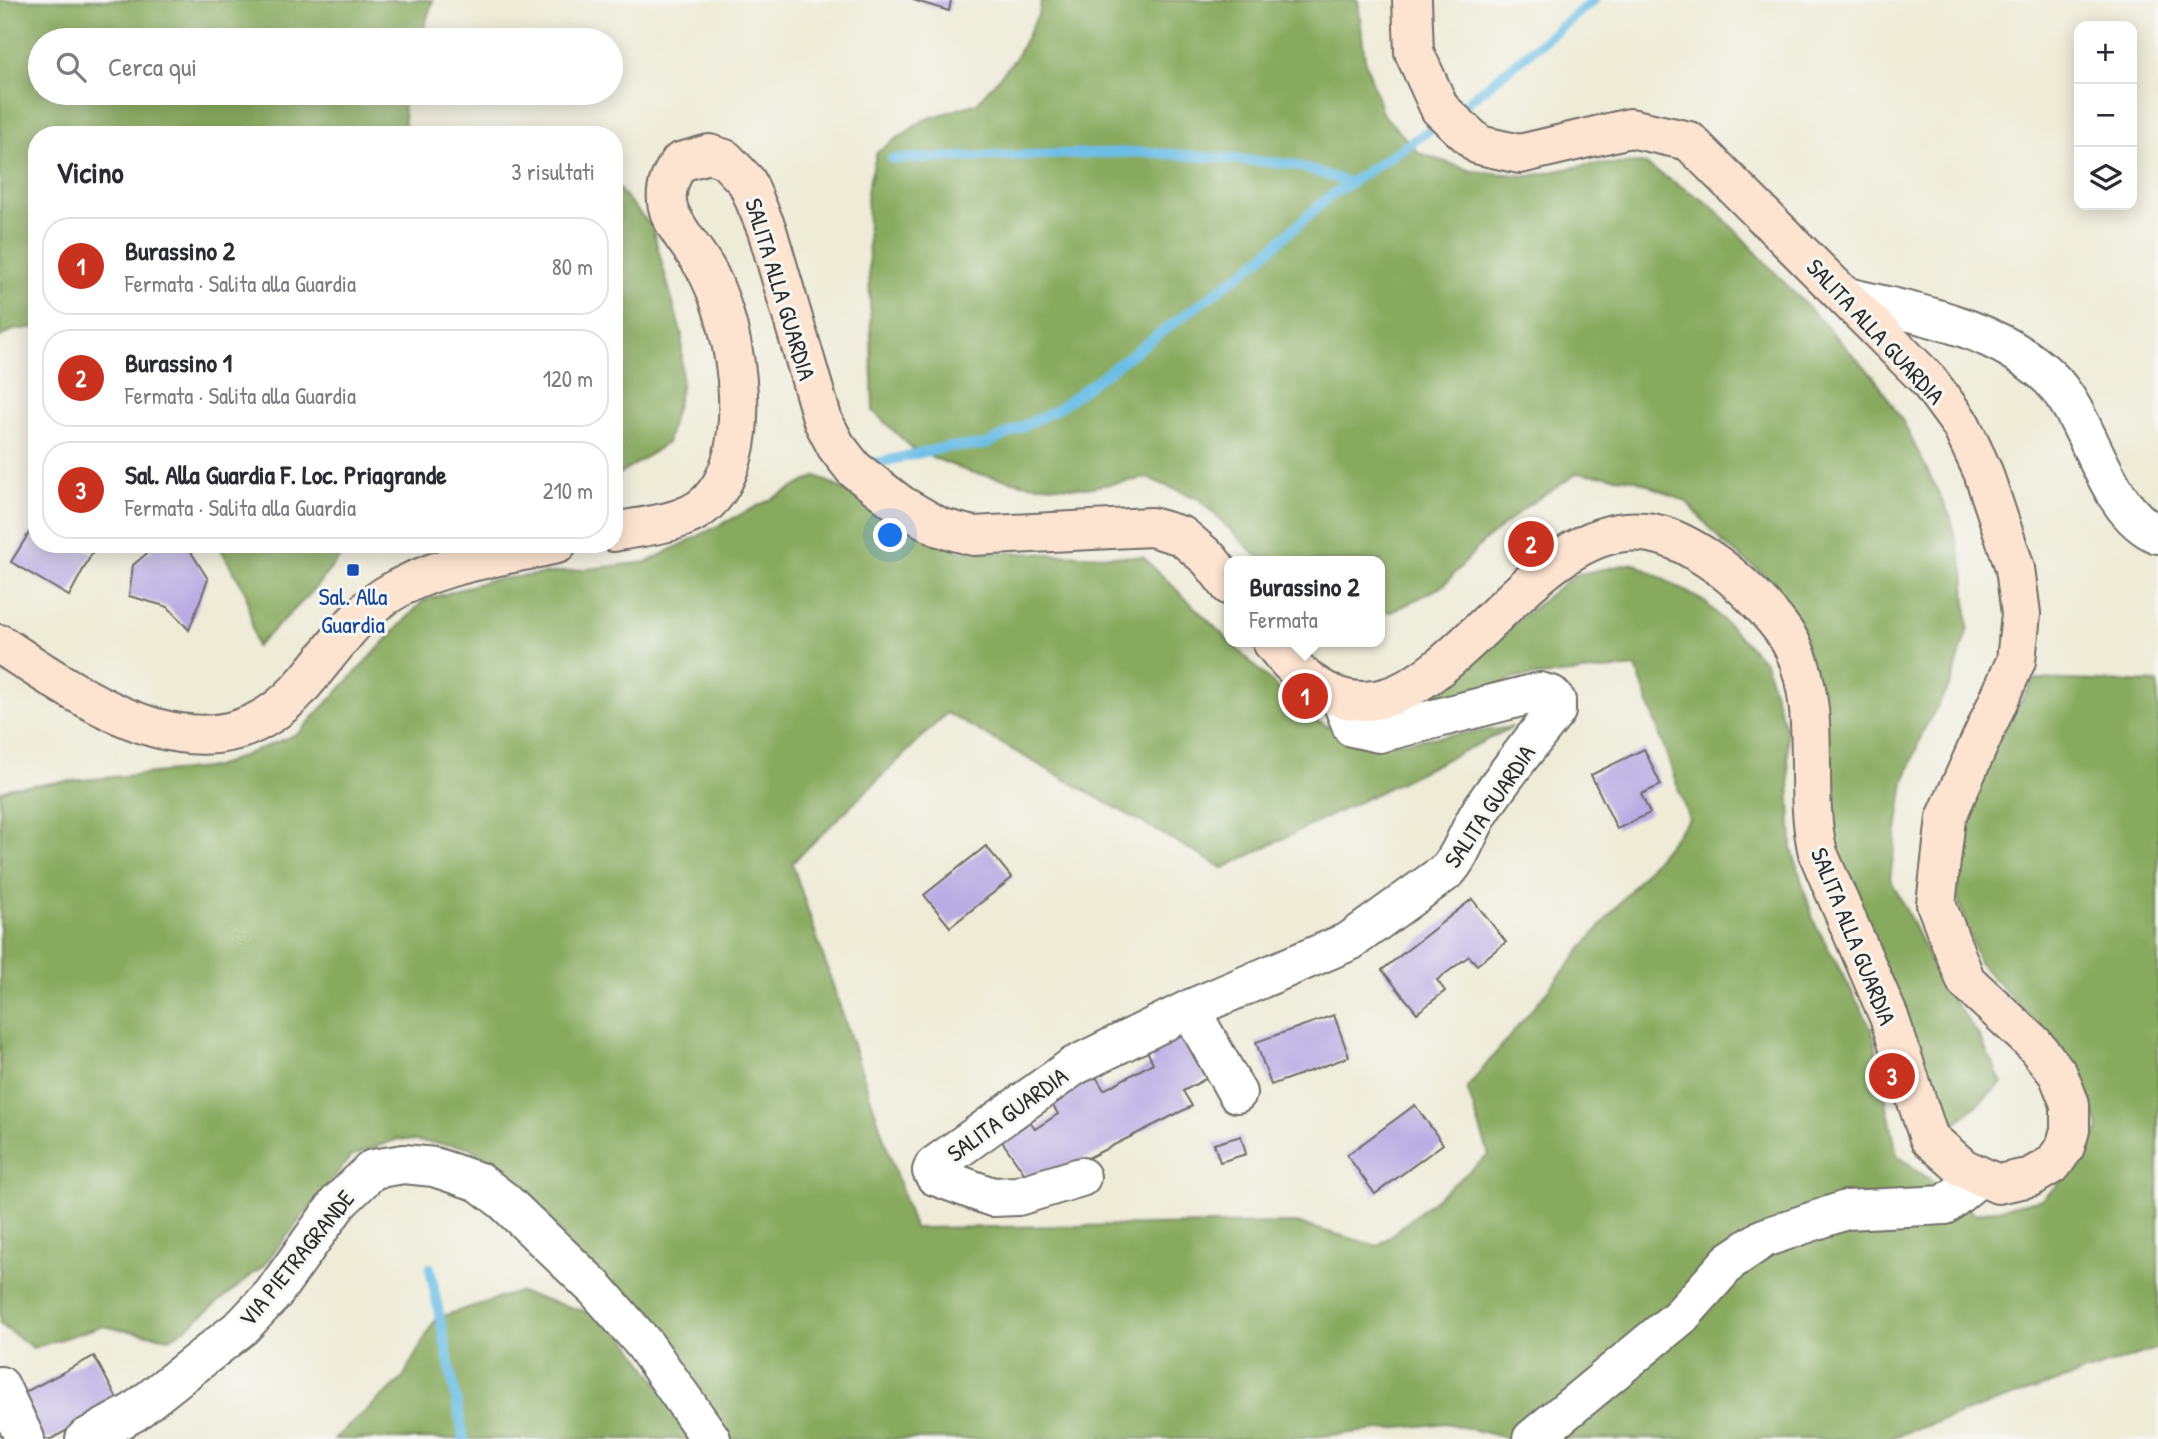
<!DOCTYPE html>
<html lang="it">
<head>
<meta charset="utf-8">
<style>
	body { margin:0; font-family:"Patrick Hand",sans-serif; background:#f7f7f7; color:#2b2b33 }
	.controls { position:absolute; right:21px; top:21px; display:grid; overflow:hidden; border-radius:14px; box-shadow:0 4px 18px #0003 }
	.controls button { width:63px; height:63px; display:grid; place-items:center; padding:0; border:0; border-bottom:2px solid #e1e1e2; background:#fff; color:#2b2b33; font:35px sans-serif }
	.you { position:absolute; left:891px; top:536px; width:24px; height:24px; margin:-18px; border:5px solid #fff; border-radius:50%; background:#1a73e8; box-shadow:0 0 0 10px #1a73e833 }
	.badge { display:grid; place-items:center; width:46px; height:46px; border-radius:50%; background:#c8321e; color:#fff; font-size:23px; font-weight:700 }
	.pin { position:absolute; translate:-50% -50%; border:4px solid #fff; box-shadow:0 2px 7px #0006 }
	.popup { position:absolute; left:1224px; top:556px; width:161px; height:91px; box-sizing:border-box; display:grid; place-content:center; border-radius:14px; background:#fff; filter:drop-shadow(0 2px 5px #0005); font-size:23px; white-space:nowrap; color:#7c7c81 }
	.popup b { font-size:26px; color:#2b2b33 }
	.popup::after { content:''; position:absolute; left:50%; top:100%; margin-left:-14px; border:14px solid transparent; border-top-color:#fff }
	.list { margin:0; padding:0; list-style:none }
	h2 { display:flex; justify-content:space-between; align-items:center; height:91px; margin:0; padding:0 28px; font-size:30px }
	h2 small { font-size:23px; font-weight:400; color:#7c7c81 }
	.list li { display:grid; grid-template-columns:46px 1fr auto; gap:21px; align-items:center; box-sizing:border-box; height:98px; margin:0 14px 14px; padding:0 14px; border:2px solid #e1e1e2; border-radius:28px }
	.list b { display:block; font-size:26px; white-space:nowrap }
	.list p { margin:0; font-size:23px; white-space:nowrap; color:#7c7c81 }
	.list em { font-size:23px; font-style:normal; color:#7c7c81 }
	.icon { flex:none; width:38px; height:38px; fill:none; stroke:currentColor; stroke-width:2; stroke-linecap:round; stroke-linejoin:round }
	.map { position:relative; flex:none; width:2158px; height:1439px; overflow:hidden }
	.search { position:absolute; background:#fff; box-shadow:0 4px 18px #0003; left:28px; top:28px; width:595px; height:77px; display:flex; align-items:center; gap:18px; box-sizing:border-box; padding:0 24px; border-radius:38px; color:#7c7c81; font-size:26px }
	.panel { position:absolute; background:#fff; box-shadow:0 4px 18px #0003; left:28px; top:126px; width:595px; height:427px; border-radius:28px }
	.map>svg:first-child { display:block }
	.forest { fill:#88aa5f; stroke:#5a6a45; stroke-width:2 }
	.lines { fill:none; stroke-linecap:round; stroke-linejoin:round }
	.stream { stroke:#6abee6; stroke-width:10 }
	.building { fill:#b9abe3 }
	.street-casing { stroke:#6f6e67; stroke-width:42 }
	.secondary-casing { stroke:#6f6e67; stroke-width:42 }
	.street { stroke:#fff; stroke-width:38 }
	.secondary { stroke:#fde4d1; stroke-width:38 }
	.transit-dot { fill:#1a4fb4; stroke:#f6f6f2; stroke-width:2.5 }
	.labels { text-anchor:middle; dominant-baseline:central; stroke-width:6; stroke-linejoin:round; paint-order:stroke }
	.street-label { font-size:24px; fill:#2b2b2b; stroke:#f6f6f2 }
	.transit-label { font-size:24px; fill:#164399; stroke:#f6f6f2 }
</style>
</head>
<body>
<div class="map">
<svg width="2158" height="1439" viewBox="0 0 2158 1439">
	<rect width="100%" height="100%" fill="#f6f6f2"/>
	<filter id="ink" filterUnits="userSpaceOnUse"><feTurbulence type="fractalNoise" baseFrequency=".0143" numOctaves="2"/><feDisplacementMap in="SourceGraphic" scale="14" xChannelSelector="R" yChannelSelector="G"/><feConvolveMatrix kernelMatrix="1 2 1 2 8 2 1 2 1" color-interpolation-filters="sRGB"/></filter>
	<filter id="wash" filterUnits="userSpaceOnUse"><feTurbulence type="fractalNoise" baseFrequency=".00686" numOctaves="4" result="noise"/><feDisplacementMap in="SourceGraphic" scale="28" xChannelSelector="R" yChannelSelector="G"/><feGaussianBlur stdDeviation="1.57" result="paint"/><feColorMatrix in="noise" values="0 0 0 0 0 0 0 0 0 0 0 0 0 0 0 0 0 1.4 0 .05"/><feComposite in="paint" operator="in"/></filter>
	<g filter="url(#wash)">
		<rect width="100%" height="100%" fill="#eeebd7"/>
		<path class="forest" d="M0,0H433L420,40H40V93H402L406,135H37V327L13,330L0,337Z
			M1041,0H1358L1365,59L1382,113L1419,153L1472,171L1529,176L1587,165L1643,163L1711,205L1874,377L1903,422L1951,518L1964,572L1968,628L1952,681L1923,731L1904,782L1890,878L1945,990L1978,1034L2002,1083L1957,1122L1933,1106L1835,849L1803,627L1769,579L1724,544L1687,502L1634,479L1578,473L1527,506L1483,542L1443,586L1392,612L1380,611V561H1262L1199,499L1147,478L1086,488L1028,484L969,472L914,450L873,411L867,191L877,152L924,120L977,103L1015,59L1040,11Z
			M614,184L652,227L682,336L681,388L667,443L614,478Z
			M817,476L959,551L1143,557L1306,716L1370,746L1513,727L1223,868L947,713L792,863L914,1228L1296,1223L1378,1246L1489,1155L1467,1088L1689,819L1636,667L1516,678L1446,706L1433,689L1574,575L1634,563L1705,602L1765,662L1787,733L1792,849L1814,922L1872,1029L1897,1155L1975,1214L2042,1199L2080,1164L2099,1129L2085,1085L2045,1033L1979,963L1957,897L1960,817L1993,749L2034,679L2158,683V1348L1887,1439H1510L1447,1423L1293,1439H723L527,1190L469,1147L398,1139L351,1156L263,1266L189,1326L170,1338L102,1326L33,1348L0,1324V792L11,787L215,767L299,733L423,601L490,580L647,562Z
			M218,544H370L344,552L310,594L256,647L246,593Z
			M518,1292L584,1311L619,1329L699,1439H334L402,1379L436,1318Z"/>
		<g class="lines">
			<path class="stream" d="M1464,105L1594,0
				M892,159L1146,152L1291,164L1352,183
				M876,463L947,447L985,445L1056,410L1254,264L1330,196L1439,124
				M430,1268L464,1439"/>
		</g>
		<g id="blocks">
			<path class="building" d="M913,0H951L949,11Z
				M37,520V544H77L92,553L69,596L11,562Z
				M158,544H186L208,579L189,630L168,607L129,596L133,565Z
				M1644,749L1661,785L1641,794L1650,813L1617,829L1591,775Z
				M986,846L1012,878L950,927L924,895Z
				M1472,899L1506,942L1477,965L1469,956L1437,980L1445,991L1417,1013L1382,970Z
				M1334,1015L1349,1057L1271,1085L1256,1042Z
				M1186,1029L1213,1075L1183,1091L1192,1106L1090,1157L1029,1180L999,1137L1028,1118L1035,1129L1058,1114L1050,1101L1096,1077L1104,1090L1153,1063L1145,1047Z
				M1415,1105L1443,1144L1375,1194L1347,1155Z
				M1241,1136L1246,1154L1220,1162L1214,1144Z
				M94,1356L119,1402L51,1439H34L12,1399Z"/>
		</g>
	</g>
	<g filter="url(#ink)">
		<use href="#blocks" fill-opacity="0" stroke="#6f6e67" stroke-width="2"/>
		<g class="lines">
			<defs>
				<path id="street" d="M1847,297C1916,313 1997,327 2050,378C2090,417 2105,513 2158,534
					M1190,1009L1237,1093
					M1081,1177L1018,1196L992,1197L935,1176L932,1171L934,1166L1074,1066L1190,1009L1350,941L1447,871C1463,854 1469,827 1484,806C1506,773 1531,742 1556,711V701L1551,695L1540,692L1379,733L1352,727L1341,699
					M0,1386L25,1439
					M85,1439L134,1412L243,1326L273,1294L338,1203L373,1169L404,1164L434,1167L479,1182L504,1201L596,1289L645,1345L711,1439
					M1532,1439L1681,1316L1730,1261L1764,1238L1846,1210L1945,1205L1979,1177"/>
				<path id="secondary" d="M614,532C642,526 684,524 706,504C759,455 737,332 709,275C698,253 678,234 669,211C663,193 669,177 680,162L709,154L725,159L747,182L767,230L823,421L836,446L854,469L901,505L939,527L973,536L1151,527L1182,536L1209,559L1230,586
					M1272,642C1412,827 1505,517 1644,532C1667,534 1688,546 1707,558C1735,576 1780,619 1794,649C1823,714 1802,787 1818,853L1889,1017L1929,1138L1963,1168L1998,1184L2031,1177L2053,1164L2065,1147L2070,1130V1104L2058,1074L2034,1044L1966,981L1936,904L1946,818L2016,661L2021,614L2015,568L1983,472L1961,425L1928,380L1689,141L1630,128L1520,154L1479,145L1440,109L1414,52L1412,0
					M0,644C85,700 208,790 299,689C327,659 350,619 385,596C436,563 500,557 557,544"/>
			</defs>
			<use href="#street" class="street-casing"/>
			<use href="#secondary" class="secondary-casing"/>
			<use href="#street" class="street"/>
			<use href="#secondary" class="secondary"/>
		</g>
	</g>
	<rect class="transit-dot" x="346" y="563" width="14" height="14" rx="3.5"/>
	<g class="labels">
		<g class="street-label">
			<text transform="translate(781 289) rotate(73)">SALITA ALLA GUARDIA</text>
			<text transform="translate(1876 331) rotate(47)">SALITA ALLA GUARDIA</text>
			<text transform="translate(1489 806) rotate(-56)">SALITA GUARDIA</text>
			<text transform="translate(1854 936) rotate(68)">SALITA ALLA GUARDIA</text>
			<text transform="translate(1007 1114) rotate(-36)">SALITA GUARDIA</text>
			<text transform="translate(296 1258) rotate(-51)">VIA PIETRAGRANDE</text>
		</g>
		<g class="transit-label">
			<text x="353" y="596">Sal. Alla<tspan x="353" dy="28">Guardia</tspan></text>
		</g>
	</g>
</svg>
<div class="controls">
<button>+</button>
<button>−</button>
<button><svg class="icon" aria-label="layers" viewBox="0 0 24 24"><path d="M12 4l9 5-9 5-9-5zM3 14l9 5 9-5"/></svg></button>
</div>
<div class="you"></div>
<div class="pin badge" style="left:1305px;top:696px">1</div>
<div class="popup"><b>Burassino 2</b>Fermata</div>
<div class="pin badge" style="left:1531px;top:544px">2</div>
<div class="pin badge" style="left:1892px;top:1076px">3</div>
<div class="search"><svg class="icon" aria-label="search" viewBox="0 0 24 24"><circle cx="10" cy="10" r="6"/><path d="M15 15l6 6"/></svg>Cerca qui</div>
<section class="panel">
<h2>Vicino<small>3 risultati</small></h2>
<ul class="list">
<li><span class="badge">1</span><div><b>Burassino 2</b><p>Fermata · Salita alla Guardia</p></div><em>80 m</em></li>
<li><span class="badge">2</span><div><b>Burassino 1</b><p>Fermata · Salita alla Guardia</p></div><em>120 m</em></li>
<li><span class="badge">3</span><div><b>Sal. Alla Guardia F. Loc. Priagrande</b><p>Fermata · Salita alla Guardia</p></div><em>210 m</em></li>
</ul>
</section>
</div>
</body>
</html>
